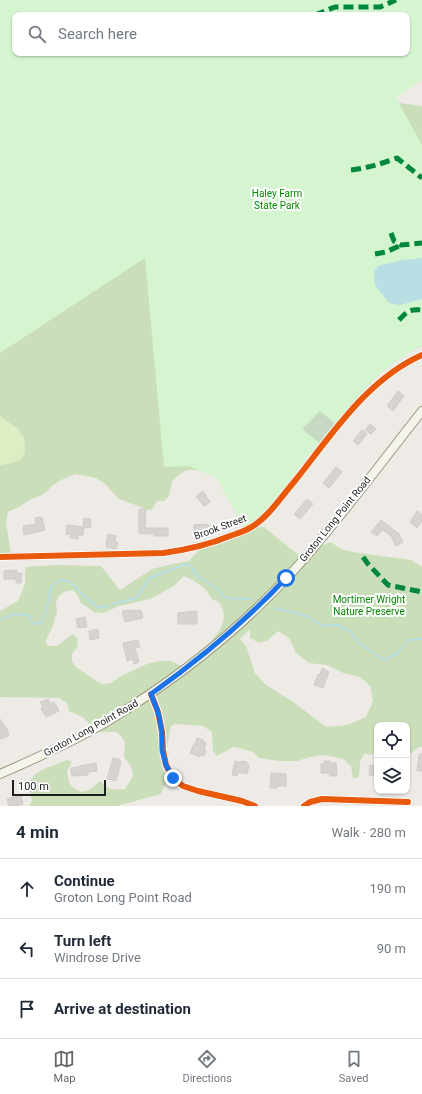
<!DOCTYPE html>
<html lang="en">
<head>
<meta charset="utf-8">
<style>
	body { margin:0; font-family:Roboto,sans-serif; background:#f6f6f7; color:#1f2937 }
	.controls { position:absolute; right:12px; bottom:12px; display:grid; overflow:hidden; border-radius:8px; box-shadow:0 1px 3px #0004 }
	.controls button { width:36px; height:36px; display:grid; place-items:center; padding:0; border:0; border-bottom:1px solid #e0e1e3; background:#fff; color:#1f2937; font:20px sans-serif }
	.scale { position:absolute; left:12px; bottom:10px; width:94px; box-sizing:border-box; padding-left:4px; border:2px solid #1f1f1f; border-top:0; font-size:11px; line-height:14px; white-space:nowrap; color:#1f1f1f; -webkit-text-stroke:3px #fff; paint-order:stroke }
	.stop { position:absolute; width:12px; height:12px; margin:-9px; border:3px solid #1a73e8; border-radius:50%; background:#fff }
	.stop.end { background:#1a73e8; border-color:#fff; box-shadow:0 1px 4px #0008 }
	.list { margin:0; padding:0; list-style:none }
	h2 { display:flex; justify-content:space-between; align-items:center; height:52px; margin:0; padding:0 16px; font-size:17px }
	h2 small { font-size:13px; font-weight:400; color:#747a83 }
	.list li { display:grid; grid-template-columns:26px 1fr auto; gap:12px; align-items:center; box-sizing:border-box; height:60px; padding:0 16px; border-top:1px solid #e0e1e3 }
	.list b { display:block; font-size:15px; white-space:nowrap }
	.list p { margin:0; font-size:13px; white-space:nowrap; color:#747a83 }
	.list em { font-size:13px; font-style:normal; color:#747a83 }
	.icon { flex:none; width:22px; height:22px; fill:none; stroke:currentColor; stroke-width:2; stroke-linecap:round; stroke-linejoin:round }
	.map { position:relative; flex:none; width:422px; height:806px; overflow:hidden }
	.search { position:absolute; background:#fff; box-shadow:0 1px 3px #0004; left:12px; right:12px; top:12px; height:44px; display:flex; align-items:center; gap:10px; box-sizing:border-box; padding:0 14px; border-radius:8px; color:#747a83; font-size:15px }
	.sheet { height:232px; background:#fff }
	nav { display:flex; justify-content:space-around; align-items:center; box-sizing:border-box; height:56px; border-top:1px solid #e0e1e3; background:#fff; font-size:11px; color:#747a83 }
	nav a { display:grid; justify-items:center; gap:2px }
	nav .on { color:#676665 }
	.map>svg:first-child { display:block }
	.grass { fill:#deedc3 }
	.forest { fill:#cbdeba; fill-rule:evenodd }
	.cemetery { fill:#c5d9c3 }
	.park { fill:#d5f5d0; fill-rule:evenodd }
	.water { fill:#b8dfe3 }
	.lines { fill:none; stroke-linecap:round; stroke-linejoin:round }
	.stream { stroke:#b8dfe3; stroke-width:2 }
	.building { fill:#d6d3d0; stroke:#d1ccc8 }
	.minor-casing { stroke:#c6c5c3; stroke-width:8 }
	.secondary-casing { stroke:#99987e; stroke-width:10 }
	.minor { stroke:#fcfcfb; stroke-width:5.5 }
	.secondary { stroke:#f4f4ea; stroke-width:8 }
	.quiet { stroke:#00873e; stroke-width:5; stroke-dasharray:10 5; stroke-linecap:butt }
	.cycleway-casing { stroke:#fff; stroke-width:8 }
	.cycleway { stroke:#e8590c; stroke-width:6 }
	.route { stroke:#1a73e8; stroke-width:5 }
	.labels { text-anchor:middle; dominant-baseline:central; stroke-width:4; stroke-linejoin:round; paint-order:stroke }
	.park-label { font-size:10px; fill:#068703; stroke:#fff }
	.street-label { font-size:10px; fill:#1f1f1f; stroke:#fff }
</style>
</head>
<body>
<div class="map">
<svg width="422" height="806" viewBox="0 0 422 806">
	<rect width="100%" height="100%" fill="#eeebe7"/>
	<path class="grass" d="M0,416L18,429L24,438L25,452L21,459L12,463L0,465Z"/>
	<path class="forest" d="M0,0L15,15V53L422,106V346C387,361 359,394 335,423L320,411L302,430L319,443L306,458L275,500L246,528L264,527L297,554L331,542L341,549L352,552L411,560L422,567V747H419L407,756V725H377V755L364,754L360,762L359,777L353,779L351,766L343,759L325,755L310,757L297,761H279L259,758L253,752L240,748L233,747L217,756L213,751L212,732L203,726L176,724L171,726L163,768L167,780L161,794L117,806H29L32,801L29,783L34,775L44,769L67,760L72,762L67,771C69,784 69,786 81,792L89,790L100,781C110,791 111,790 125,789L133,776L132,768L124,757L125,742L121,736L116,732H101L88,723L84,718L69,711L67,703L59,698L0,697V611L18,601L25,584V573L26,567L56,565L101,566L120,590L152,569L177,563L189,561L195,554L213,539L228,535L245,527L240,520L216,477C207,473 195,467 185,471C180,473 176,478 172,481L169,496L164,501H157L152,509L149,510L119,499L104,483L96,478L75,474L61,480L53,485L46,492L40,496L29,500L21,506L8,512L6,523L11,553H0V465L12,463L21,459L25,452L24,438L18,429L0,416ZM184,576C192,579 201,585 207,591C209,594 210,597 212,599C215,601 218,601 220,604C236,629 197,653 181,666L171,661H160L149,663L121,676L111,683L102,684L95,680L75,666L72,661V654L78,646L77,637L72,634L57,646H49L46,644V640L52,628L57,612L56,601L59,596L64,592L72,590L77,594L81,603L94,612L104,613L119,606L142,601L152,598L174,586ZM250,629V638L259,643L267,641L278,631L289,638L296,653L309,663L327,665L343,673L360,677L370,686L373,701L366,717L347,725L326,727L292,701L266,685L255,673L246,646L240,639Z"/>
	<path class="cemetery" d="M320,411L335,423L319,443L302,430Z"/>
	<path class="park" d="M0,0H422V80L396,98L422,145V346C387,361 359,394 335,423L320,411L302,429L319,443L306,458L275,500L258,519L245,528L240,520L216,477L189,466L164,467L145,258L0,353ZM15,15H407V53H15Z"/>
	<path class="water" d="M422,258V299L400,305L389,303L375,285L374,272L378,266L402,260Z"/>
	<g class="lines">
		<path class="stream" d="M113,604L136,598L150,578L186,564L192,567L196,575L216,588L226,598L250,599
			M274,608L307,616L323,626L338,625L351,632L358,643L384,660L397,654L408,640L422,639
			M0,620L14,614L28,615L32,623L40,624L46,613L51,586L60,580L68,581L74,585L81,593L97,607L100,608L108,606"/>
	</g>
	<path class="building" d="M398,391L404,396L393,411L387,406Z
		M370,424L376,429L371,434L365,430Z
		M362,430L367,434L358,445L353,441Z
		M336,467L342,472L329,488L323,483Z
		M203,491L210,502L204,506L196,496Z
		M307,499L313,504L300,519L294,514Z
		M139,509H146L145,528H168V536H154V534L139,533Z
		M417,511L422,515V521L417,528L410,522L412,519Z
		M42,517L45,530L24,535L23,526L36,524L35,518Z
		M84,518L91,519L90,528L84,527L83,535H78V539L70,538L71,534H66L67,525L83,527Z
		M381,520L399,534L403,542L396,546L391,536L383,530L377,536L371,532Z
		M204,524L211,526V532H194V525Z
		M108,534L116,536L115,542H118L116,549L106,547Z
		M17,570V573H22L21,583H16V579H4V571Z
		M129,610V611L134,610V611L141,610L143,618L125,622L122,611Z
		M197,611V624H178V613Z
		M85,617L87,627L78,628L76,619Z
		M98,629L99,638L90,640L89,631Z
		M138,640L140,647L135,648L139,662L134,664L133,659L127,661L123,643Z
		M322,668L329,672L323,688L314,685L318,674L320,675Z
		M48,699L50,704L54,702L59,711L46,717L41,708L43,707L40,702Z
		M0,719L7,729L9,736L0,739Z
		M197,738L203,740L206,743L204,748H205L204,751H206L204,756L201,755L200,757L190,753L194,744H195Z
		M419,754H422V771H417Z
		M113,758L119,759L121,762L116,781L107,779Z
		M235,761L241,763V761L247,762V764L249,765L247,774L238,772L237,776L232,775Z
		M324,761H330V763H336L337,776H330L329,773H321V764L325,763Z
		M96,763L97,771L88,772V775L72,776L71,768L79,767V766Z
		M370,765L377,766V776L369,775Z
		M271,773L286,774V786H277V788H270Z
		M21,795L23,804L16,806H9L7,799Z"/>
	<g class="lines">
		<defs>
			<path id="minor" d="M0,557L163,553C186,550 208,545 230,536C238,533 246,531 253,526C269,516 281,497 294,482C331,436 366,380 422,355
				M151,694L158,712L162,732L163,750L166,765L173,778L183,786L198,791L242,801L255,806
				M304,806L310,802L322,799L408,802"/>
			<path id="secondary" d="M0,774C37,758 74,741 108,721C177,679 241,629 295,569C340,519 380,464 422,411"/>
		</defs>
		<use href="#minor" class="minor-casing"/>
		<use href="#secondary" class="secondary-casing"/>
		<use href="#minor" class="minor"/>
		<use href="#secondary" class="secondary"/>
		<path class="quiet" d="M315,15L335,7H380L396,0
			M351,170C367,168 381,164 397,158L422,178
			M391,233L394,241L401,245L422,243
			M375,254L386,252L401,245
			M399,320C407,311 410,309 422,310
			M363,557L368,564L388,585L422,592"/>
		<defs>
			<path id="cycleway" d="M0,557L163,553C186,550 208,545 230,536C238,533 246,531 253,526C269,516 281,497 294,482C331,436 366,380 422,355
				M151,694L158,712L162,732L163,750L166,765L173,778L183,786L198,791L242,801L255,806
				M304,806L310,802L322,799L408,802"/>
		</defs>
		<use href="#cycleway" class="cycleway-casing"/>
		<use href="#cycleway" class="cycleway"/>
	</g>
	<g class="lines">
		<path class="route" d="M173,778L166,765L162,750V732L158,712L151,694C200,659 245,622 286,578"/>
	</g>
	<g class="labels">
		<g class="park-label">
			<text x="277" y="193">Haley Farm<tspan x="277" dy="12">State Park</tspan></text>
			<text x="369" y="599">Mortimer Wright<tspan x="369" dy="12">Nature Preserve</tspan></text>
		</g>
		<g class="street-label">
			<text transform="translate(335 519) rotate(-51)">Groton Long Point Road</text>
			<text transform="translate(220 527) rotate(-20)">Brook Street</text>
			<text transform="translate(91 728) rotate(-29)">Groton Long Point Road</text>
		</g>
	</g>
</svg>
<div class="controls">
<button><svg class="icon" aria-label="locate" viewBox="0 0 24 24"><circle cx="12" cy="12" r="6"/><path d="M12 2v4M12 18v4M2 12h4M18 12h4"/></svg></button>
<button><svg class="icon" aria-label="layers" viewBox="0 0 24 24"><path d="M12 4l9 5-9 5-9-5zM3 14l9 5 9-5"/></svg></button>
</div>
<div class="scale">100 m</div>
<div class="stop" style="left:286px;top:578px"></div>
<div class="stop end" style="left:173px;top:778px"></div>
<div class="search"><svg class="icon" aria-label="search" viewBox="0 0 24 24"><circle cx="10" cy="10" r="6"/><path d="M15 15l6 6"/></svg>Search here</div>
</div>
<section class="sheet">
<h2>4 min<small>Walk · 280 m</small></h2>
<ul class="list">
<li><svg class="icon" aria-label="ahead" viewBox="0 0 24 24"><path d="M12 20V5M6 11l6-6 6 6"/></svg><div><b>Continue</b><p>Groton Long Point Road</p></div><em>190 m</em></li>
<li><svg class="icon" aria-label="left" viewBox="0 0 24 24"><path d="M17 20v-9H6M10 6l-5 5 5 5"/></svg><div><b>Turn left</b><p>Windrose Drive</p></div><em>90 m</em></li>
<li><svg class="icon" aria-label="arrive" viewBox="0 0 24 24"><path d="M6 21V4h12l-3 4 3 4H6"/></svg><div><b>Arrive at destination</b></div></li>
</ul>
</section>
<nav>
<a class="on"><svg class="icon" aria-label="map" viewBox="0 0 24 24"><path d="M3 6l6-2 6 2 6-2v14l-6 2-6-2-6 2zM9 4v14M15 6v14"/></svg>Map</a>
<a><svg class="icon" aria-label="directions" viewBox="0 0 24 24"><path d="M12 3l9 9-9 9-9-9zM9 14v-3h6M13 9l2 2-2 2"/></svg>Directions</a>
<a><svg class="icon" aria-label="saved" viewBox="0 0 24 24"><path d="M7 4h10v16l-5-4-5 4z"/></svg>Saved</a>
</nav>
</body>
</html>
